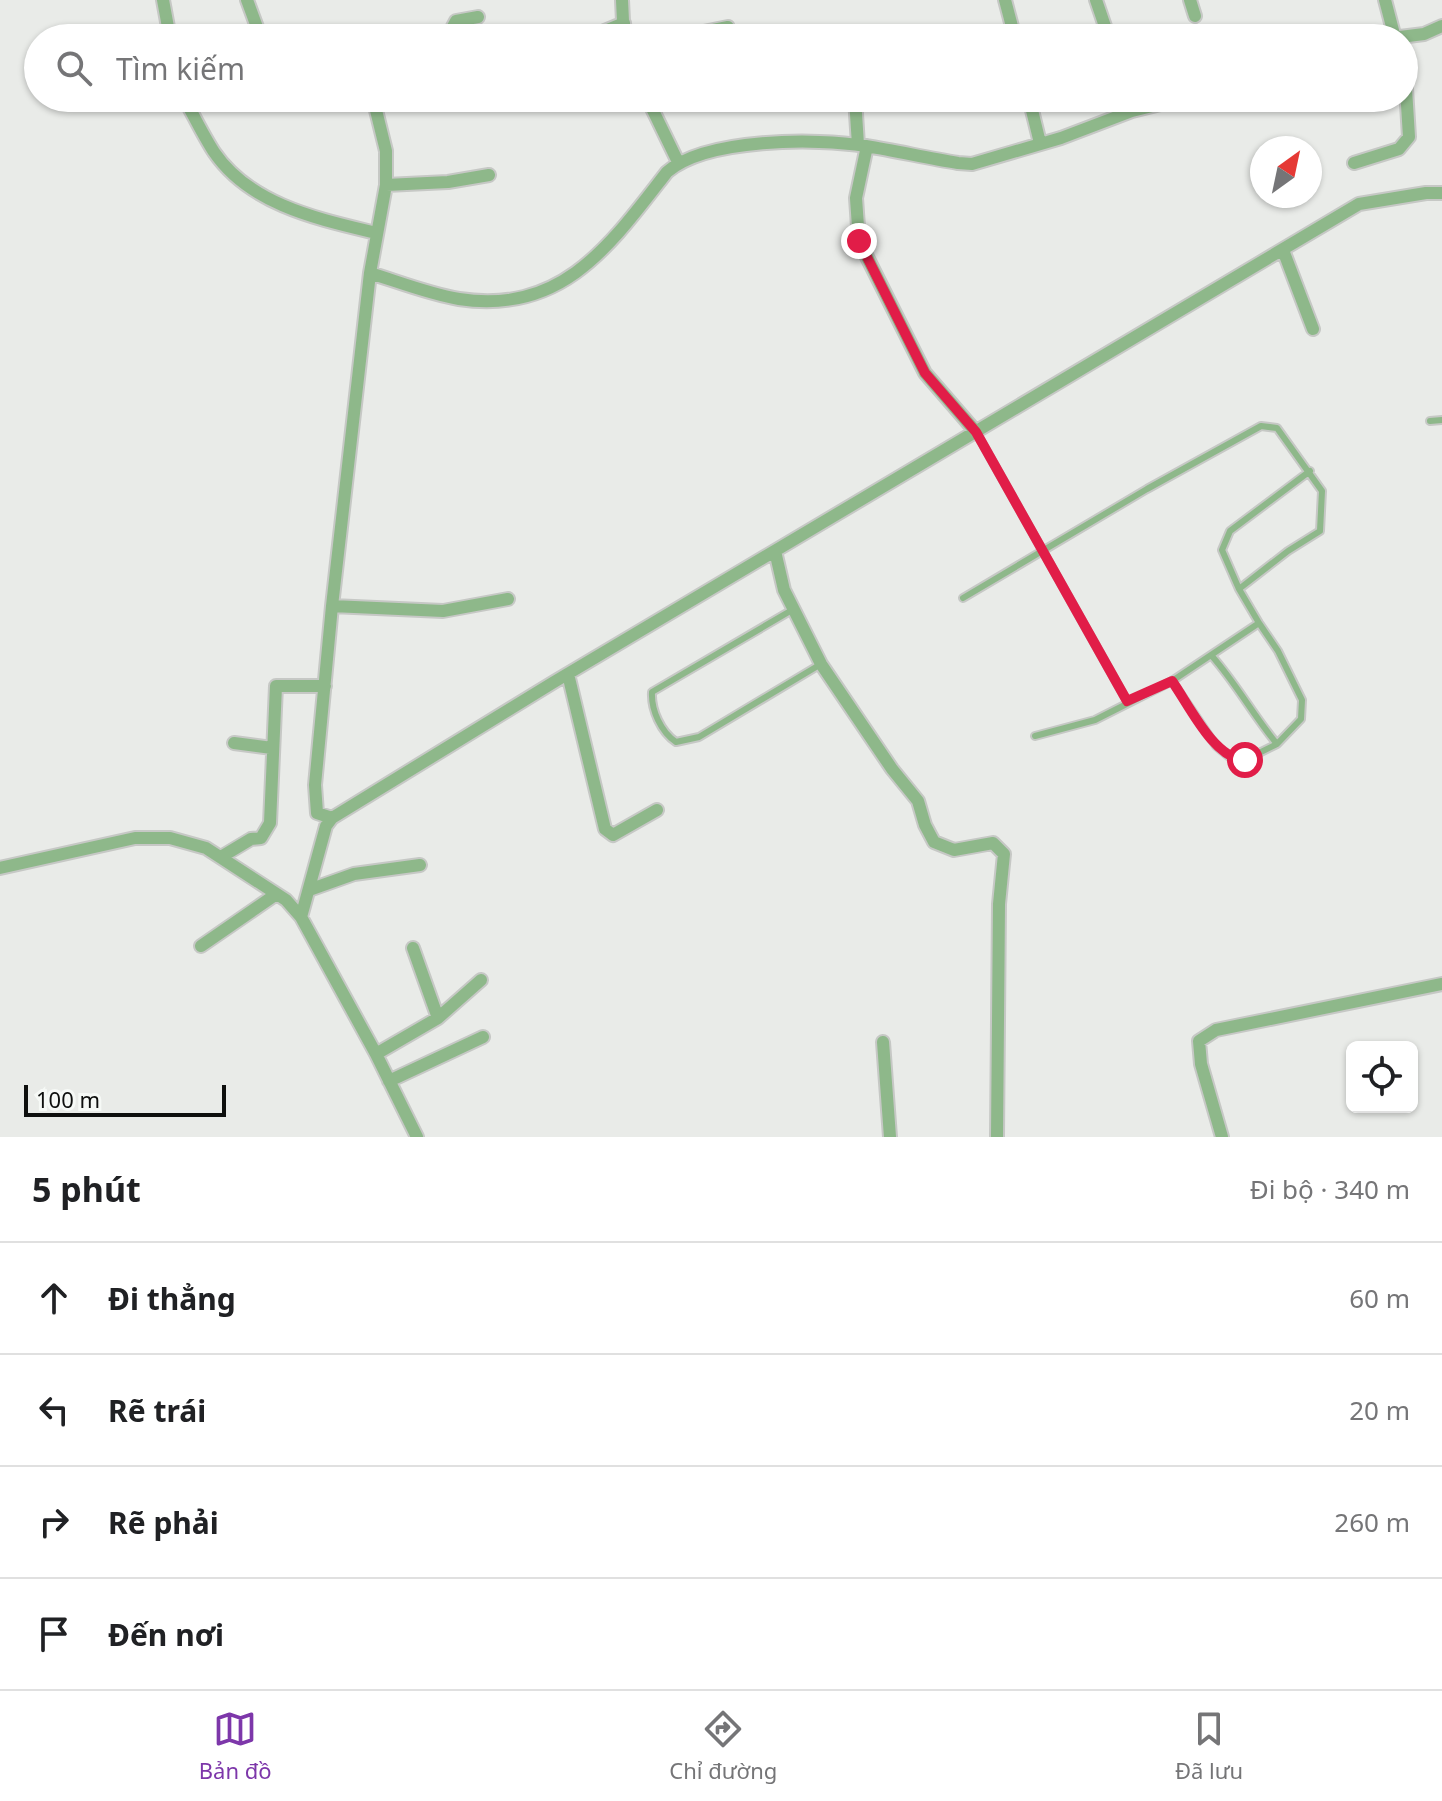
<!DOCTYPE html>
<html lang="vi">
<head>
<meta charset="utf-8">
<style>
	body { margin:0; font-family:"Noto Sans",sans-serif; background:#f2f2f2; color:#202124 }
	.controls { position:absolute; right:24px; bottom:24px; display:grid; overflow:hidden; border-radius:12px; box-shadow:0 2px 6px #0004 }
	.controls button { width:72px; height:72px; display:grid; place-items:center; padding:0; border:0; border-bottom:2px solid #e0e0e0; background:#fff; color:#202124; font:40px sans-serif }
	.compass { position:absolute; left:1250px; top:136px; width:72px; height:72px; border-radius:50%; background:#fff; box-shadow:0 2px 6px #0004; rotate:33deg }
	.scale { position:absolute; left:24px; bottom:20px; width:202px; box-sizing:border-box; padding-left:8px; border:4px solid #0e0f0e; border-top:0; font-size:22px; line-height:28px; white-space:nowrap; color:#0e0f0e; -webkit-text-stroke:6px #f6f9f6; paint-order:stroke }
	.stop { position:absolute; width:24px; height:24px; margin:-18px; border:6px solid #e11d48; border-radius:50%; background:#fff }
	.stop.end { background:#e11d48; border-color:#fff; box-shadow:0 2px 8px #0008 }
	.list { margin:0; padding:0; list-style:none }
	h2 { display:flex; justify-content:space-between; align-items:center; height:104px; margin:0; padding:0 32px; font-size:34px }
	h2 small { font-size:26px; font-weight:400; color:#757577 }
	.list li { display:grid; grid-template-columns:52px 1fr auto; gap:24px; align-items:center; box-sizing:border-box; height:112px; padding:0 32px; border-top:2px solid #e0e0e0 }
	.list b { display:block; font-size:30px; white-space:nowrap }
	.list em { font-size:26px; font-style:normal; color:#757577 }
	.icon { flex:none; width:44px; height:44px; fill:none; stroke:currentColor; stroke-width:2; stroke-linecap:round; stroke-linejoin:round }
	.map { position:relative; flex:none; width:1442px; height:1137px; overflow:hidden }
	.search { position:absolute; background:#fff; box-shadow:0 2px 6px #0004; left:24px; right:24px; top:24px; height:88px; display:flex; align-items:center; gap:20px; box-sizing:border-box; padding:0 28px; border-radius:44px; color:#757577; font-size:30px }
	.sheet { height:552px; background:#fff }
	nav { display:flex; justify-content:space-around; align-items:center; box-sizing:border-box; height:112px; border-top:2px solid #e0e0e0; background:#fff; font-size:22px; color:#757577 }
	nav a { display:grid; justify-items:center; gap:4px }
	nav .on { color:#7d37aa }
	.map>svg:first-child { display:block }
	.lines { fill:none; stroke-linecap:round; stroke-linejoin:round }
	.service-casing { stroke:#c6c8c5; stroke-width:10 }
	.minor-casing { stroke:#c6c8c5; stroke-width:16 }
	.service { stroke:#8eb88a; stroke-width:6 }
	.minor { stroke:#8eb88a; stroke-width:12 }
	.route { stroke:#e11d48; stroke-width:10 }
</style>
</head>
<body>
<div class="map">
<svg width="1442" height="1137" viewBox="0 0 1442 1137">
	<rect width="100%" height="100%" fill="#e9ebe8"/>
	<g class="lines">
		<defs>
			<path id="service" d="M1430,421L1442,420
				M976,432L1127,701
				M963,598L1147,489L1261,426L1277,428L1322,491L1320,531L1288,551L1239,589
				M792,610L652,692C651,710 661,732 676,742L699,737L821,664
				M1211,655C1236,683 1253,715 1277,744
				M1172,681L1216,746L1233,760H1245L1277,744L1301,719L1302,700L1278,651L1259,623L1239,589L1222,550L1230,531L1310,471
				M1035,736L1095,720L1172,681L1259,623"/>
			<path id="minor" d="M163,0L170,38
				M247,0L261,38
				M622,0L623,21L628,38
				M1005,0L1015,38
				M1096,0L1109,38
				M1190,0L1195,16
				M1385,0L1395,38
				M330,38L366,32L436,38
				M447,38L456,21L478,17
				M588,38L624,23
				M674,38L728,27
				M1392,38L1424,34L1442,26
				M184,98C194,116 203,135 214,152C250,205 318,219 376,233
				M647,98L678,162
				M855,98L858,145
				M1029,98L1040,143
				M867,146L856,198L859,241L925,373L976,432
				M1354,163L1399,149L1409,137L1404,56
				M386,185L448,182L489,175
				M1283,250L1313,329
				M370,273L386,185V151L373,98
				M775,551L784,590L821,664L892,769L918,801L925,825L934,842L954,850L993,843L1004,854L999,904L997,1137
				M332,606L443,611L508,599
				M568,674L605,829L613,835L657,810
				M234,743L272,748
				M332,818L317,813L315,785L332,606L370,273C399,282 429,294 459,299C563,315 611,244 667,172C706,138 816,138 866,146C897,151 927,158 958,163L972,164L1061,138L1132,111L1185,98
				M221,857L251,839L261,838L270,823L276,686H325
				M0,868L135,838H170L206,848L286,900L301,917
				M309,890L354,874L420,865
				M201,946L275,895
				M413,948L438,1018
				M883,1042L890,1137
				M376,1054L438,1018L481,980
				M389,1081L483,1037
				M417,1137L376,1054L301,917L326,826L332,818L554,682L1359,204L1426,193H1442
				M1222,1137L1201,1064L1199,1041L1216,1030L1442,984"/>
		</defs>
		<use href="#service" class="service-casing"/>
		<use href="#minor" class="minor-casing"/>
		<use href="#service" class="service"/>
		<use href="#minor" class="minor"/>
	</g>
	<g class="lines">
		<path class="route" d="M859,241L925,373L976,432L1127,701L1172,681C1189,705 1214,759 1245,760"/>
	</g>
</svg>
<div class="controls">
<button><svg class="icon" aria-label="locate" viewBox="0 0 24 24"><circle cx="12" cy="12" r="6"/><path d="M12 2v4M12 18v4M2 12h4M18 12h4"/></svg></button>
</div>
<svg class="compass" viewBox="-18 -18 36 36"><path d="M0-13l5 13h-10z" fill="#e53935"/><path d="M0 13l5-13h-10z" fill="#757577"/></svg>
<div class="scale">100 m</div>
<div class="stop" style="left:1245px;top:760px"></div>
<div class="stop end" style="left:859px;top:241px"></div>
<div class="search"><svg class="icon" aria-label="search" viewBox="0 0 24 24"><circle cx="10" cy="10" r="6"/><path d="M15 15l6 6"/></svg>Tìm kiếm</div>
</div>
<section class="sheet">
<h2>5 phút<small>Đi bộ · 340 m</small></h2>
<ul class="list">
<li><svg class="icon" aria-label="ahead" viewBox="0 0 24 24"><path d="M12 20V5M6 11l6-6 6 6"/></svg><div><b>Đi thẳng</b></div><em>60 m</em></li>
<li><svg class="icon" aria-label="left" viewBox="0 0 24 24"><path d="M17 20v-9H6M10 6l-5 5 5 5"/></svg><div><b>Rẽ trái</b></div><em>20 m</em></li>
<li><svg class="icon" aria-label="right" viewBox="0 0 24 24"><path d="M7 20v-9h11M14 6l5 5-5 5"/></svg><div><b>Rẽ phải</b></div><em>260 m</em></li>
<li><svg class="icon" aria-label="arrive" viewBox="0 0 24 24"><path d="M6 21V4h12l-3 4 3 4H6"/></svg><div><b>Đến nơi</b></div></li>
</ul>
</section>
<nav>
<a class="on"><svg class="icon" aria-label="map" viewBox="0 0 24 24"><path d="M3 6l6-2 6 2 6-2v14l-6 2-6-2-6 2zM9 4v14M15 6v14"/></svg>Bản đồ</a>
<a><svg class="icon" aria-label="directions" viewBox="0 0 24 24"><path d="M12 3l9 9-9 9-9-9zM9 14v-3h6M13 9l2 2-2 2"/></svg>Chỉ đường</a>
<a><svg class="icon" aria-label="saved" viewBox="0 0 24 24"><path d="M7 4h10v16l-5-4-5 4z"/></svg>Đã lưu</a>
</nav>
</body>
</html>
